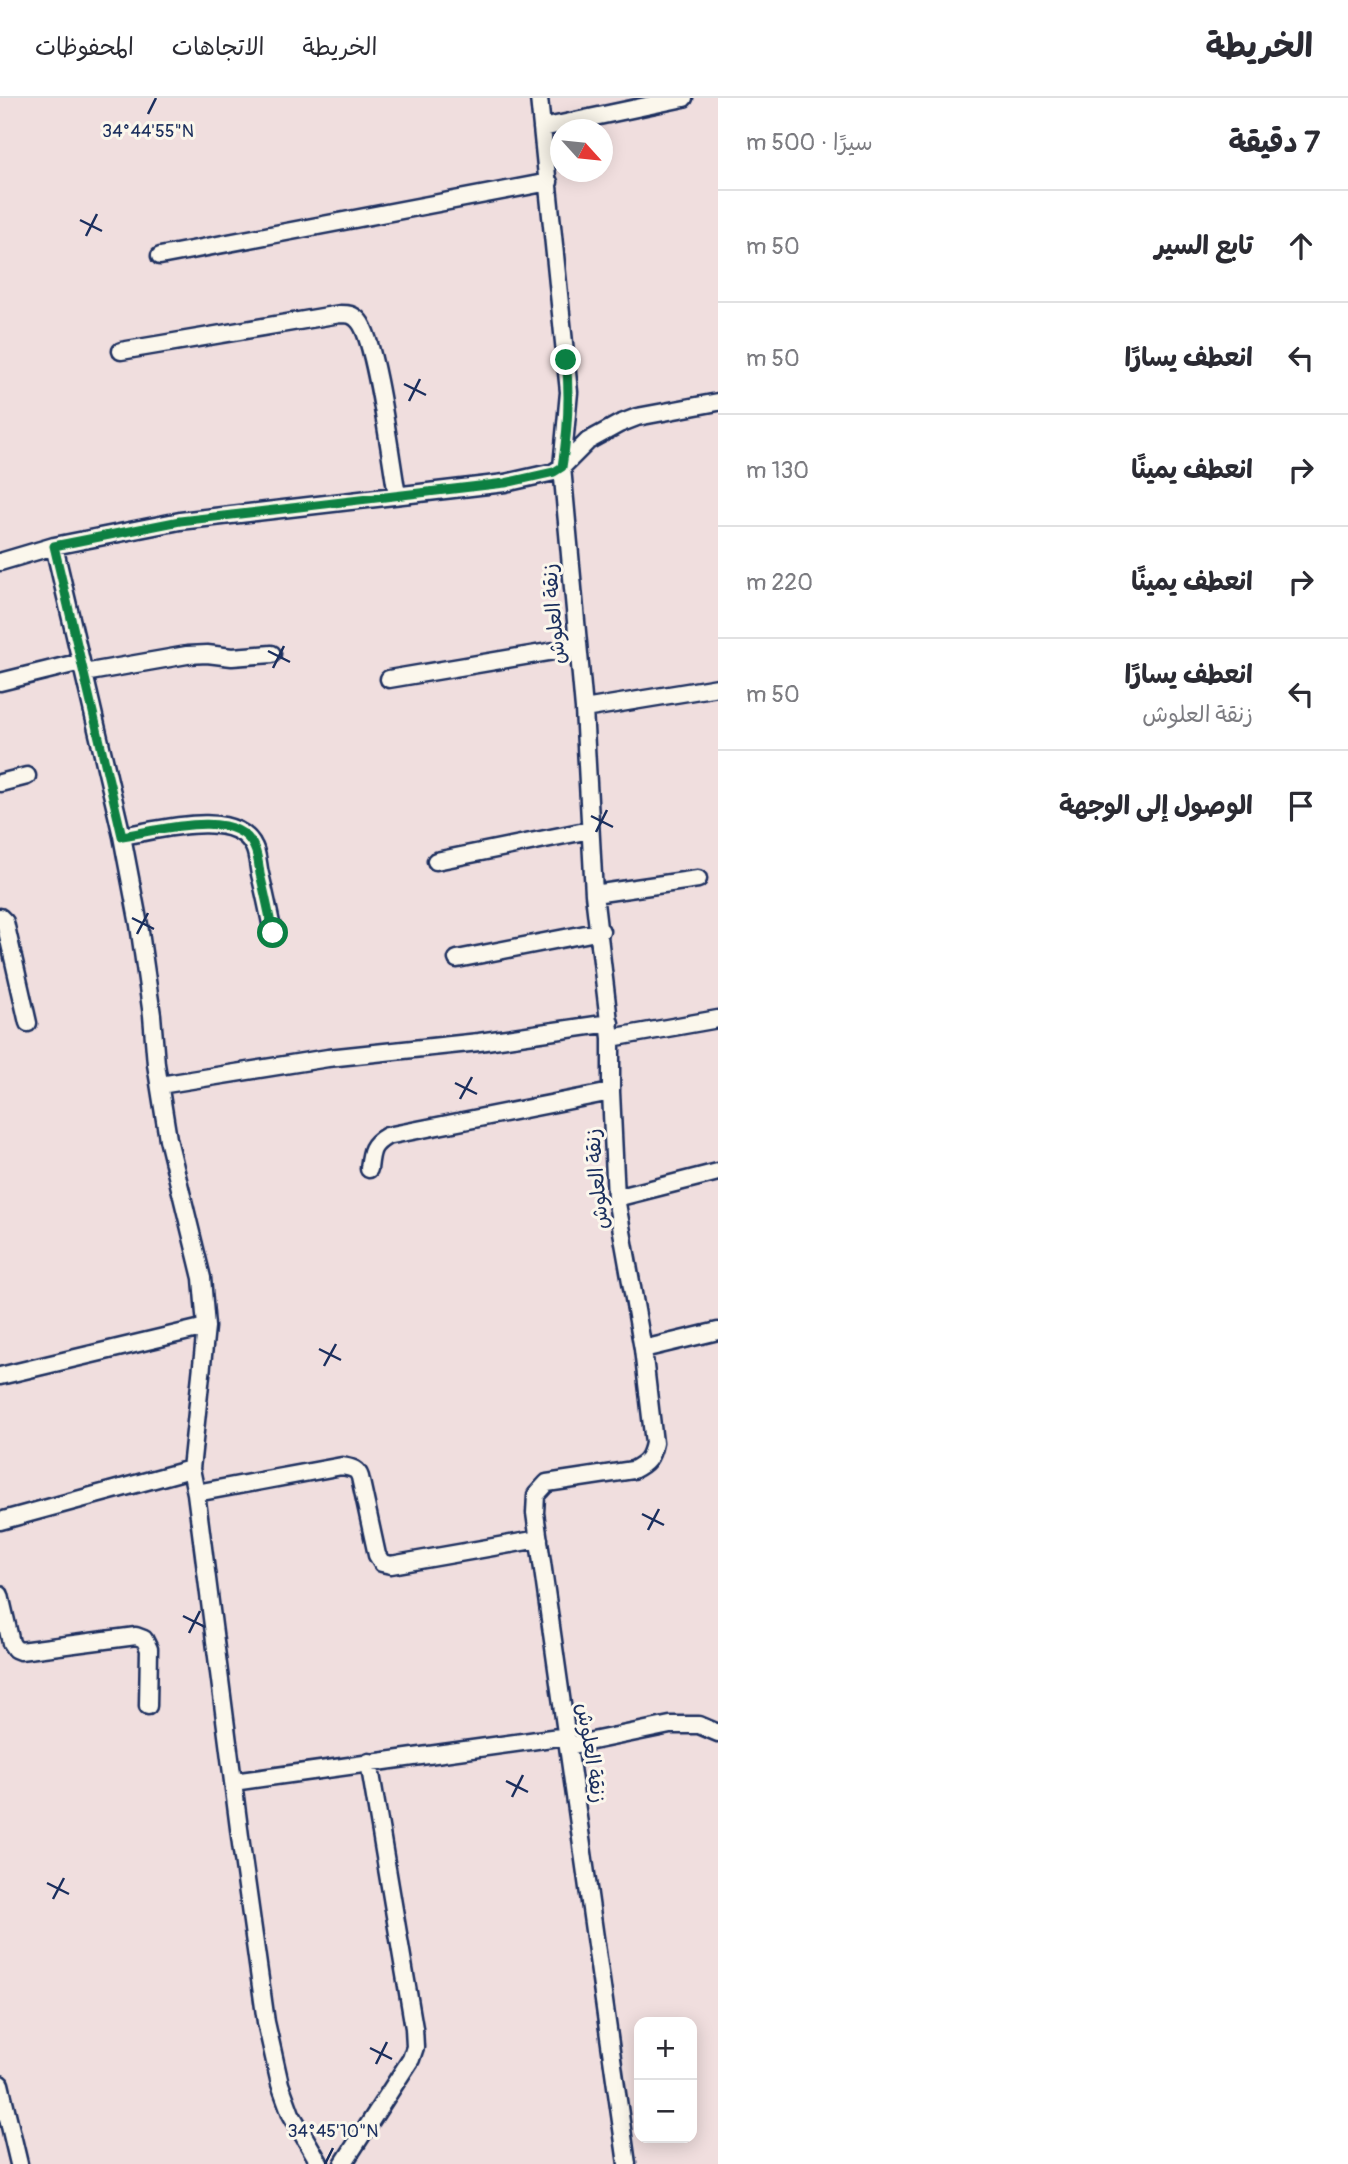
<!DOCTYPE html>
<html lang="ar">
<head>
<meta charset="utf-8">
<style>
	body { margin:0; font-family:Pangolin,"Playpen Sans Arabic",sans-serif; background:#f7f7f7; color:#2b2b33; direction:rtl }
	.controls { position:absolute; right:21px; bottom:21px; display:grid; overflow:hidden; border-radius:14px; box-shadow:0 4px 18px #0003 }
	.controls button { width:63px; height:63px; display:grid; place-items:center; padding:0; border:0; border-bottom:2px solid #e1e1e2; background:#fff; color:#2b2b33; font:35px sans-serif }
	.compass { position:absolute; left:550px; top:21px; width:63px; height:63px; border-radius:50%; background:#fff; box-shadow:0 4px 18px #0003; rotate:117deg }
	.stop { position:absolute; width:21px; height:21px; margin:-16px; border:5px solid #0b8043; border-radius:50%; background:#fff }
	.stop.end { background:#0b8043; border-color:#fff; box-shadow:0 2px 7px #0008 }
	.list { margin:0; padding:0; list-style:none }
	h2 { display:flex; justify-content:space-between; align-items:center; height:91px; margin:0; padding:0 28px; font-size:30px }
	h2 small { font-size:23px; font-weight:400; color:#7c7c81 }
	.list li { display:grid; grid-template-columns:46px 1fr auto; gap:21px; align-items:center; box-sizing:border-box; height:112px; padding:0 28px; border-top:2px solid #e1e1e2 }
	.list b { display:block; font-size:26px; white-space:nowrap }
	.list p { margin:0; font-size:23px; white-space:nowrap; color:#7c7c81 }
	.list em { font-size:23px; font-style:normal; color:#7c7c81 }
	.icon { flex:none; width:38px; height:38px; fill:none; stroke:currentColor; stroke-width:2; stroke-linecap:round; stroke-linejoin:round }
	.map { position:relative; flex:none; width:718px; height:2066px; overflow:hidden; direction:ltr }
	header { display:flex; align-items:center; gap:42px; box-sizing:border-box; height:98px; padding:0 35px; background:#fff; border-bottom:2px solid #e1e1e2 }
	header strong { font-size:33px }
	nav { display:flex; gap:38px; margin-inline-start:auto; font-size:24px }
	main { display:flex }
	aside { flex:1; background:#fff }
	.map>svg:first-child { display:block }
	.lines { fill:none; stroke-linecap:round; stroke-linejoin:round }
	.minor-casing { stroke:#1b2f5e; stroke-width:21 }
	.minor { stroke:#fbf7ec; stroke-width:16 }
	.route { stroke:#0b8043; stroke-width:9 }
	.ticks { fill:none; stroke:#1b2f5e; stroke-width:2.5 }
	.labels { text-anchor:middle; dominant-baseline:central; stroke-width:6; stroke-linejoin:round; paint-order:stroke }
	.street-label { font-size:21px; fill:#1b2f5e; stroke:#fbf7ec }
	.ticks-label { font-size:18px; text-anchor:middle; fill:#1b2f5e; stroke:#fbf7ec; stroke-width:6; stroke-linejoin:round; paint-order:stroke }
</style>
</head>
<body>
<header>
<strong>الخريطة</strong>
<nav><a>الخريطة</a><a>الاتجاهات</a><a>المحفوظات</a></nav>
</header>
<main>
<aside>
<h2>7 دقيقة<small>سيرًا · 500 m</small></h2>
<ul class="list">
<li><svg class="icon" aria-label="ahead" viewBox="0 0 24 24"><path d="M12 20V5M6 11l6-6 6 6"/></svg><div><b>تابع السير</b></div><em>50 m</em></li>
<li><svg class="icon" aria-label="left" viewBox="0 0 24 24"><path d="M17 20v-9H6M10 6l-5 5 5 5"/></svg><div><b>انعطف يسارًا</b></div><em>50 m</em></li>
<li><svg class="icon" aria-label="right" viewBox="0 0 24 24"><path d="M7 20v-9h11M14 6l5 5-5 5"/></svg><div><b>انعطف يمينًا</b></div><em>130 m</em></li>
<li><svg class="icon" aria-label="right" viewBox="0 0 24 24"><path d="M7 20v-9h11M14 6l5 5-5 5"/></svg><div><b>انعطف يمينًا</b></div><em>220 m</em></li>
<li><svg class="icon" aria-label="left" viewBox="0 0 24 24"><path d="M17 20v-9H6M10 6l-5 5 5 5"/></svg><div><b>انعطف يسارًا</b><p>زنقة العلوش</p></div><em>50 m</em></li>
<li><svg class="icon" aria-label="arrive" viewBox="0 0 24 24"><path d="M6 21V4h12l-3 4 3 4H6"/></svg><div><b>الوصول إلى الوجهة</b></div></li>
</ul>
</aside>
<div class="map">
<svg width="718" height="2066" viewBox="0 0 718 2066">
	<rect width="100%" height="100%" fill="#f0dede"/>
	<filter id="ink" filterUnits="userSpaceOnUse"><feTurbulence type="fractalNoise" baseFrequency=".0143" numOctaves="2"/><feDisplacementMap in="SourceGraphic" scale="14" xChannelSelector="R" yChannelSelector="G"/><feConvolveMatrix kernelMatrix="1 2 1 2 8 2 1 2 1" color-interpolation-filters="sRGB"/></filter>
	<g filter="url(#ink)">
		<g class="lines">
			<defs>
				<path id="minor" d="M539,0L569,294L562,369L584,611L594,796L611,940V994L616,1100L643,1251L654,1345C651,1360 647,1365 633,1372L547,1385L536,1397L535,1415L627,2066
					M542,30L684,0
					M160,158L549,84
					M121,253L340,216C348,216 353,216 359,223C376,242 391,364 397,397
					M54,448L122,738L139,827L152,917L156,966L168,1041L202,1180L206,1229L191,1371L196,1395L241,1746L266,1924L280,1986L291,2016L320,2066
					M0,464L54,448L180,423L505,385L554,374L562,369L588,343L619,326L637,319L718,304
					M84,575L187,557L207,556L232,559L272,556
					M389,581L578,549
					M0,584L81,564
					M584,611L718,589
					M0,685L27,678
					M122,738C156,733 236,709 254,749C258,757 258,768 260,776C265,796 269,816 273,835
					M436,763L590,732
					M594,796L698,781
					M0,819L5,824L28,925
					M457,861L601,833
					M611,940L718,921
					M160,987L328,960L479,944L610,925
					M369,1071C371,1054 371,1047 387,1038L611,994
					M616,1100L718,1074
					M643,1251L718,1233
					M0,1278L206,1229
					M196,1395L342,1368C351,1370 357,1370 360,1379L377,1457L382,1465L391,1467L539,1441
					M0,1423L191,1371
					M0,1497L11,1545L15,1551L20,1553L136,1538L144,1541L149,1551L148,1608
					M568,1648L670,1627H699L718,1635
					M233,1684L566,1638
					M0,1986L19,2066
					M343,2066L411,1961L415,1949L414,1930L369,1664"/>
			</defs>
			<use href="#minor" class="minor-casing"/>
			<use href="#minor" class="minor"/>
		</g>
	</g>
	<g class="lines" filter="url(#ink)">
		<path class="route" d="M273,835C269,816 265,796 260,776C259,768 258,757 254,749C237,709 156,733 122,738L54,448L180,423L505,385L554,374L562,369C568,333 570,298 566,262"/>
	</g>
	<path class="ticks" d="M148,16L156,0M80,122L102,133M86,138L97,116M404,286L426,297M409,303L420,281M268,553L290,564M273,570L284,548M591,718L613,729M596,734L607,712M132,820L154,831M137,836L148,815M455,985L477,996M460,1001L472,979M319,1251L341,1262M324,1268L336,1246M642,1416L664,1427M648,1432L659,1411M183,1518L205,1529M189,1535L200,1513M506,1683L528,1694M512,1699L523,1677M47,1785L69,1796M53,1801L64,1780M370,1950L392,1961M376,1966L387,1944M325,2066L333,2050"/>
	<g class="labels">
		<g class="street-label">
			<text transform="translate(554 516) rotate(-95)">زنقة العلوش</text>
			<text transform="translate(597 1081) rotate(-95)">زنقة العلوش</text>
			<text transform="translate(591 1655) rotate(81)">زنقة العلوش</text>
		</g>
	</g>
	<g class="ticks-label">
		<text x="148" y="39">34°44'55"N</text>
		<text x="333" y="2039">34°45'10"N</text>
	</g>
</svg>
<div class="controls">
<button>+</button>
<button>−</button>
</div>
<svg class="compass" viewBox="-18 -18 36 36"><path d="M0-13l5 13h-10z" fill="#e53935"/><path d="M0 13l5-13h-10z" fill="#7c7c81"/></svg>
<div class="stop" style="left:273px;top:835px"></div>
<div class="stop end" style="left:566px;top:262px"></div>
</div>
</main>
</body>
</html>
